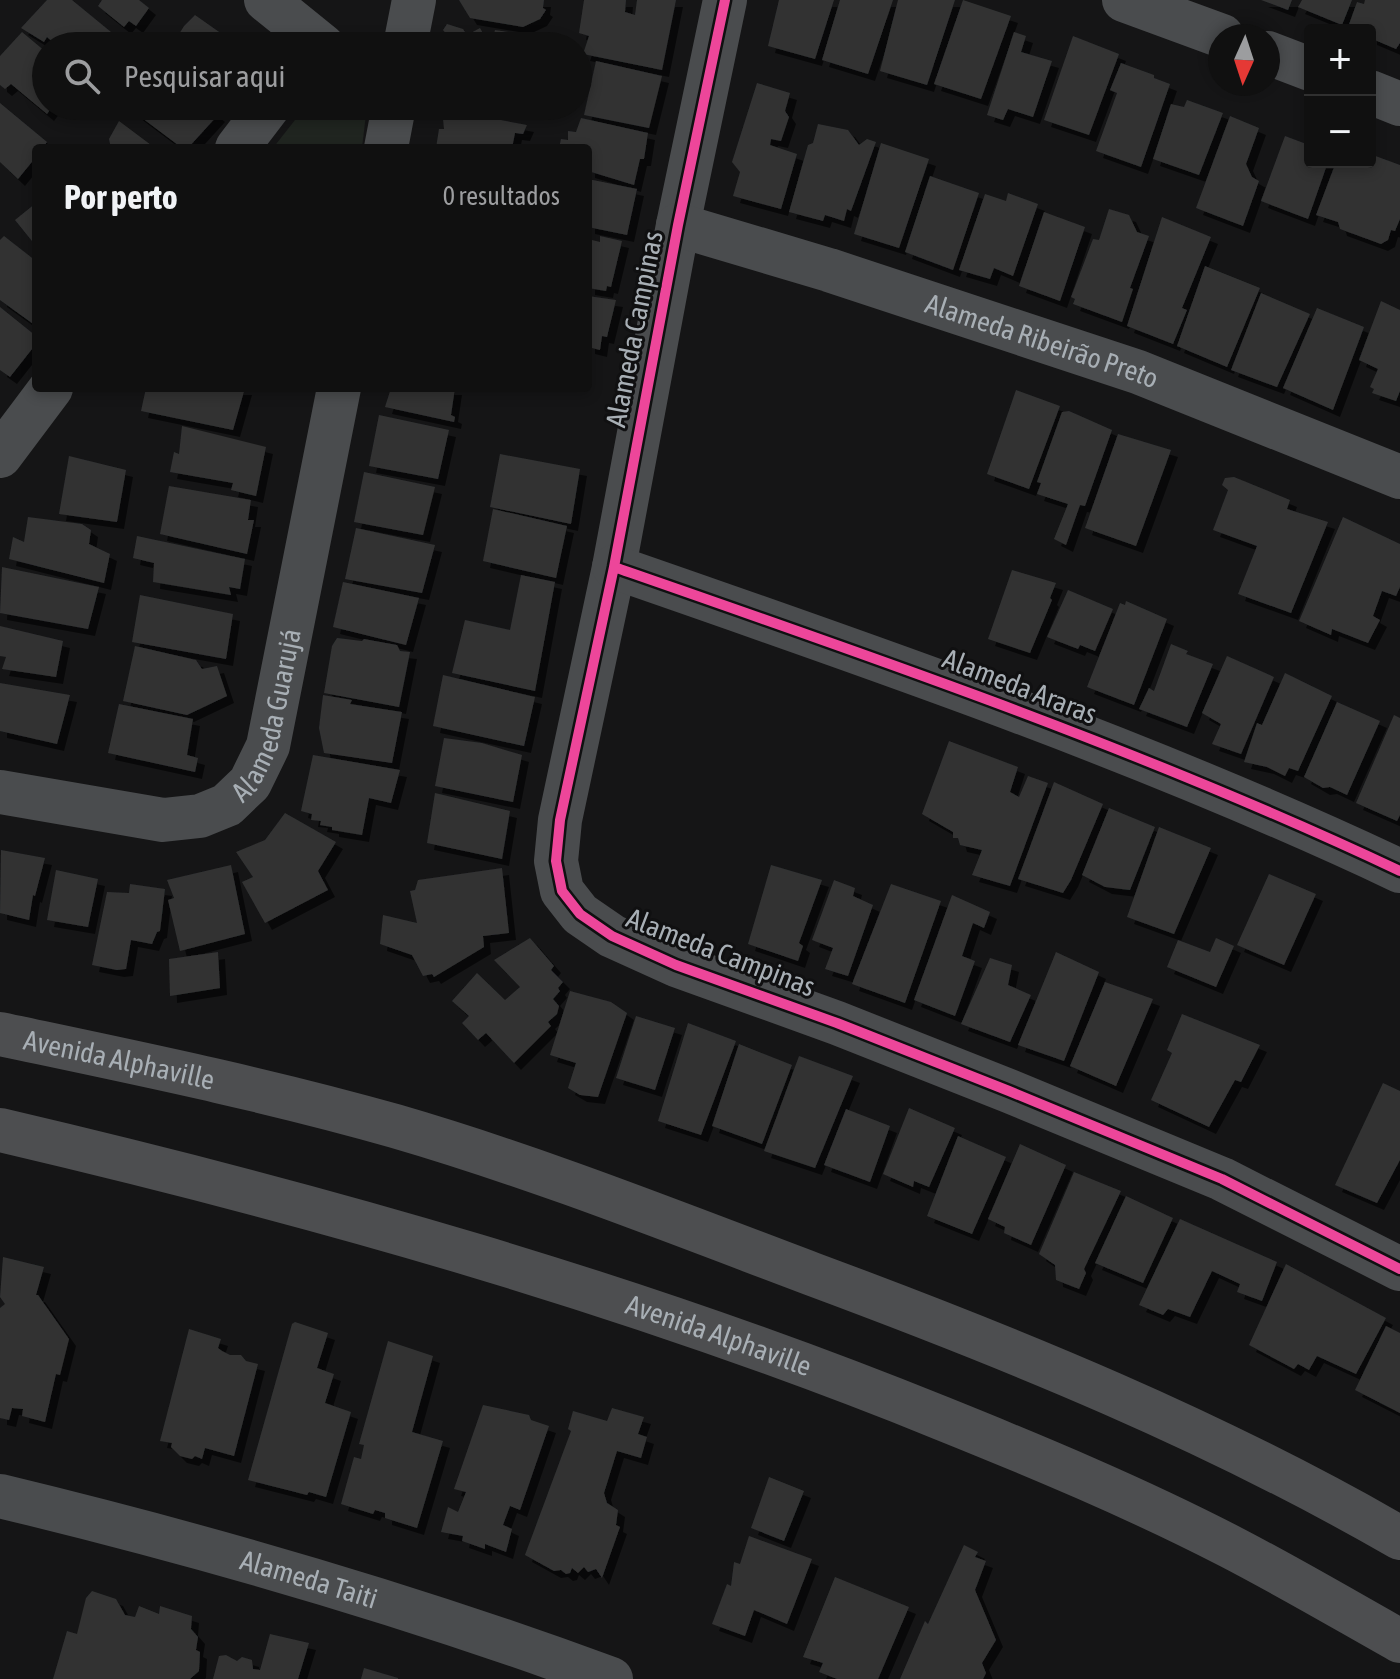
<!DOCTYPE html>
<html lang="pt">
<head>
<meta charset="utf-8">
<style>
	body { margin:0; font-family:"Asap Condensed",sans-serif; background:#1e1e1e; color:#f1f3f6 }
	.controls { position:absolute; right:24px; top:24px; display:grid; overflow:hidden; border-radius:8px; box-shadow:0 4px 12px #0003 }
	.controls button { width:72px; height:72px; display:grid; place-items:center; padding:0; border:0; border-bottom:2px solid #303030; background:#101010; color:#f1f3f6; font:40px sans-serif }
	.compass { position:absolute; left:1208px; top:24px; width:72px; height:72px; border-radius:50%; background:#101010; box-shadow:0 4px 12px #0003; rotate:183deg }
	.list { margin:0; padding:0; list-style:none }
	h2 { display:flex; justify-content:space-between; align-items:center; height:104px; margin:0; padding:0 32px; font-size:34px }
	h2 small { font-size:26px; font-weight:400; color:#9c9d9f }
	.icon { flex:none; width:44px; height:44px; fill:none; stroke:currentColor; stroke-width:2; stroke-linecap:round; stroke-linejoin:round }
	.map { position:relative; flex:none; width:1400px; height:1679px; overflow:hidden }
	.search { position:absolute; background:#101010; box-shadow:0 4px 12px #0003; left:32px; top:32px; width:560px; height:88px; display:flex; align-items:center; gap:20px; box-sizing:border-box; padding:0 28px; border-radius:44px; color:#9c9d9f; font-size:30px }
	.panel { position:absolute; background:#101010; box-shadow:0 4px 12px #0003; left:32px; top:144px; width:560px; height:248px; border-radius:8px }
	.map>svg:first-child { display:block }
	.green { fill:#202520 }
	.building { fill:#313233; filter:url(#shadow) }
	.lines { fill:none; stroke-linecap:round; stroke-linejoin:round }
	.minor { stroke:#4a4c4e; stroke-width:44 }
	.major { stroke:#4d4e50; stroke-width:44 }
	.cycleway-casing { stroke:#101011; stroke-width:15 }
	.cycleway { stroke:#ed469a; stroke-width:10 }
	.labels { text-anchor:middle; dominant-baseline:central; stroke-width:6; stroke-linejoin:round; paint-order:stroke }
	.street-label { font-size:28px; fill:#a8afb5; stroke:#101011 }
</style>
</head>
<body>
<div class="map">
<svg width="1400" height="1679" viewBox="0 0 1400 1679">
	<defs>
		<filter id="shadow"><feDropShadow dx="7" dy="7" stdDeviation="0" flood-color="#0009"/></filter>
	</defs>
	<rect width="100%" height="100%" fill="#151516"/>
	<path class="green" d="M306,106H358L366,114L362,148H273Z"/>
	<path class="building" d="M47,0H72L111,32L100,46H57L47,37L44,42L21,28Z
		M102,0H139L149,8L136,26L129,21L124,27L98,6Z
		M459,0H544L543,8L546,10L540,19L523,27L470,18Z
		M584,0H626L625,12L635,15L637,0H676L662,70L583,54L589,36L579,33Z
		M779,0H834L815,59L768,46Z
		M840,0H893L868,74L822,60Z
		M898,0H955L927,85L880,71Z
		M963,0L1011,16L981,99L934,84Z
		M1261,0H1292L1288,10Z
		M1302,0H1352L1342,25L1298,7Z
		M1365,0H1400V43L1396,49L1370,38V30H1347L1357,2L1364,4Z
		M195,15L239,46H177L176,39L184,26Z
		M447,24L463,29L467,35L480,28L484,35L493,37L495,30L529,35L528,39L541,41L540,46H449L451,40L443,30Z
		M22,32L46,52V106H53L47,114L11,84L5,89L0,85V56Z
		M1014,32L1026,36L1021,52L1052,61L1033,117L1008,109L1003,120L987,115Z
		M1073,36L1119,54L1089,135L1044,120Z
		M596,61L662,76L649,128L584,115Z
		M1121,63L1154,75V78L1170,84L1141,167L1096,151L1117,93L1110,90Z
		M757,83L790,93L785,111L789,117L781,141L771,139L770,145L797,154L781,209L733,196L740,172L732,162Z
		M1187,100L1223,113L1199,175L1153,159L1171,104L1184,107Z
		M0,103L47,142L43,148H36V157L18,179L0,162Z
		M126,106H207L218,115L188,148H182Z
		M442,109L527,125L523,134L515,133L512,148H436L439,129H444Z
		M1230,116L1259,128L1246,164L1252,177L1259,181L1243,226L1196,208Z
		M581,118L648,133L644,159H640L634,185L588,171V148H559L561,139L568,140V131L576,132Z
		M119,121L155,148H111L109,139Z
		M818,124L848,130L859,145L867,139L876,142L851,211L847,209L844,221L825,215L823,221L789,212L808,145L813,143Z
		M1285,136L1309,145L1310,162H1328L1308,219L1261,201Z
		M881,143L929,159L899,248L854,234Z
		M1370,154L1400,165V219L1395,231L1391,230L1388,240L1381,244L1340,229L1338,222L1316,215L1336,162H1370Z
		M930,176L979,193L953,270L905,252Z
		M588,179L637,189L627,235L588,227Z
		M1008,193L1038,204L1013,276L994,268L990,279L959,270L985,194L1006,201Z
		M36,203V246L15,220Z
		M1109,209L1129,215L1137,232L1149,236L1130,288L1133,289L1122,322L1073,304L1075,299L1071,297L1093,239L1099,240Z
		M1044,212L1085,227L1060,301L1019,286Z
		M1162,217L1211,237L1182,308L1187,310L1173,344L1127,326Z
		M4,236L36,261V326L0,300V240Z
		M600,236L622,241L611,287L607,286L606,291L588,288V239L600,242Z
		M1205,266L1260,288L1227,367L1177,346Z
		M1261,293L1310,314L1277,387L1231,370Z
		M588,296L616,300L607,337L602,336L600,350L588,347Z
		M1381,301L1400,310V391L1396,401L1372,393L1374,389L1370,387L1378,369L1359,360Z
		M0,307L36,336V344L10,377L0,370Z
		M1317,308L1364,327L1333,410L1283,388Z
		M146,388H245L233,430L141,411Z
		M391,388H455L451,415L455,417L454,422L385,407Z
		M1016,390L1060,406L1029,489L987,474Z
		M1069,411L1112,430L1085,506L1080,505L1066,545L1054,539L1068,504L1037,494L1041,483L1037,482L1062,412Z
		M379,415L449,430L438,479L369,466Z
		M182,426L266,447L256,496L231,490L233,483L170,472L174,452L179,454Z
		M1118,434L1171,450L1136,546L1085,528Z
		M500,454L580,469L571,524L490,507Z
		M69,456L126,470L117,522L59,514Z
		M364,472L435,487L423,535L354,522Z
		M1234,477L1290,500L1287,509L1328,522L1291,613L1238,594L1257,546L1213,530L1228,490L1222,485L1225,478Z
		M169,486L251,500L248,520H254L247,554L160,534Z
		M493,509L567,526L556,578L483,561Z
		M28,517L82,524L91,530L89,544L110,554L104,583L9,559L13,537L24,542Z
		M1343,517L1400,544V587L1396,596L1382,591L1373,616L1380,620L1368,643L1332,629L1331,635L1299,621Z
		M356,528L435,545L422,593L345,579Z
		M137,536L245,559L240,589L229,587L231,595L153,582L154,563L133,558Z
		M2,567L99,587L88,629L0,613Z
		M1012,570L1056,583L1050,598L1052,600L1030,653L988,639Z
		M521,575L555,582L535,691L452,673L465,620L510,630Z
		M343,582L419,598L406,645L333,627Z
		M1068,590L1113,609L1095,651L1080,645L1078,649L1047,637Z
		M140,595L233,614L226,659L132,642Z
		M1126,601L1167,619L1134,705L1087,687L1120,603L1125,605Z
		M0,626L63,641L56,677L2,669L6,657L0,656Z
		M337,638L362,641L364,639L397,645L400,651L410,652L399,707L324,693L332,646Z
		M1171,644L1188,651L1186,654L1213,664L1187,727L1139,709L1149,688L1154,691Z
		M135,646L196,660L202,669L217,666L227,696L187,715L123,701Z
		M1227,656L1274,677L1241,754L1212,744L1221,724L1202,713Z
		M1285,673L1332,696L1298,771L1289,768L1285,776L1267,767L1244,762L1257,723L1262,725Z
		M443,675L535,697L524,746L433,726Z
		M0,683L70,695L57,744L0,731Z
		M323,695L352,700L350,704L402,712L392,763L324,753L319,728Z
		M1337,702L1380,721L1347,795L1330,787L1323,788L1304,777Z
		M119,704L193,719L187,755L198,758L195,772L108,753Z
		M1394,715L1400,718V815L1397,821L1356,803Z
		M444,738L482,743L522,755L513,802L435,786Z
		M949,741L1018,767L1010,792L1019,797L1028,776L1048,783L1010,886L972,875L982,850L960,845L958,838H953V832L922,814Z
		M313,755L400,770L391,803L369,798L362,835L332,830V827L320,825L321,821L311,820L312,814L301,811Z
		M1054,782L1103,804L1071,880L1063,893L1018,879Z
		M435,793L510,811L502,859L427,843Z
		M1109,808L1155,827L1130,890L1105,887L1082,875Z
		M285,813L336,842L318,871L328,890L265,923L242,882L253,877L236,852L265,840Z
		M1159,827L1211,848L1174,934L1127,917Z
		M1,850L45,858L35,896L33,895L29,920L0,913Z
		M231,865L245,934L180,951L168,900L174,898L167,880Z
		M771,865L822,880L799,943L803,946L798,961L748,944Z
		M502,868L509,933L483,936L484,947L434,977L432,974L423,976L412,955L380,944L383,915L417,923L410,891L415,890L418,880Z
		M56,870L98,879L88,927L47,920Z
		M1269,874L1316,894L1284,965L1237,945Z
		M834,880L855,888L853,896L873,905L848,976L825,969L833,948L812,940Z
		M130,884L165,889L160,931L157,932L152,944L131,940L126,969L117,970L92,965L107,892L129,893Z
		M891,884L941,901L905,1003L852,984Z
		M952,895L990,912L984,928L973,923L962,956L975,961L955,1016L914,1000Z
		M530,938L554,966L551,970L563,982L558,988L560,991L553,999L559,1006L557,1014L548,1022L551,1026L514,1063L486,1033L478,1040L462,1023L469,1016L452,1001L477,973L505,1000L520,987L494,960Z
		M1216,938L1234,946L1216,987L1167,967L1178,940L1210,952Z
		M218,952L220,988L170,996L169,959Z
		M1056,952L1099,972L1064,1061L1018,1045Z
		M990,958L1012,965L1008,985L1031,995L1010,1042L961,1024Z
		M1105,982L1153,999L1116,1086L1070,1066Z
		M570,991L611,1002L627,1013L598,1097L580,1095L568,1088L576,1063L550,1055Z
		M1182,1014L1260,1045L1241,1082L1235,1080L1209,1127L1151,1100L1172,1053L1167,1050Z
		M636,1016L675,1028L655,1090L616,1078Z
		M688,1023L736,1041L701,1135L658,1121Z
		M739,1044L792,1065L762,1144L712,1126Z
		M799,1056L853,1076L815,1168L764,1151Z
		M1383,1083L1400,1091V1160L1377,1203L1335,1185Z
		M909,1108L955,1128L929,1187L914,1181L913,1187L883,1174Z
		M846,1109L890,1126L870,1182L824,1165Z
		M958,1136L1006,1157L972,1234L927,1216Z
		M1020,1144L1066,1165L1031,1245L1004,1233L1005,1227L988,1219Z
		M1074,1172L1121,1191L1084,1269L1086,1273L1079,1289L1056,1280L1055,1265L1039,1254Z
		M1126,1196L1173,1218L1143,1283L1095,1263Z
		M1180,1219L1277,1262L1262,1301L1237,1292L1240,1284L1212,1271L1190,1317L1168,1309L1163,1315L1139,1305Z
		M3,1257L44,1267L36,1295H38L69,1339L60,1375L56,1374L45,1422L22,1416L23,1409L12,1408L9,1420L0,1418V1308L5,1304L0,1297Z
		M1286,1264L1386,1318L1356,1374L1317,1356L1309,1370L1298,1364L1294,1369L1249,1345Z
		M295,1322L328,1333L317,1368L334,1374L325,1403L351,1412L326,1497L309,1492L307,1495L248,1480L292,1324Z
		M1386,1326L1400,1333V1413L1355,1390Z
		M189,1329L221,1339L218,1348L222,1351L230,1355H241L246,1361L258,1364L234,1456L205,1448L202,1459L195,1456L192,1459L180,1456L171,1447L172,1443L160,1441Z
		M388,1341L433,1356L412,1432L443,1441L417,1528L385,1518V1513L375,1510L373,1514L341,1504L354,1457L361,1459L364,1445L359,1444Z
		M483,1405L529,1415L531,1420L549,1426L520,1510L510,1506L503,1525L512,1529L506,1552L485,1544V1549L462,1541L463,1536L441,1532L448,1507L458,1512L466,1492L454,1489Z
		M612,1408L644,1417L638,1434L647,1437L641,1458L617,1451L604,1493L607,1503L618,1510L616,1525L620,1527L602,1578L596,1569L588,1572L584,1567L578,1573L572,1568L570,1573L566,1574L561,1570L554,1571L525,1555L571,1431L568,1429L573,1411L607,1421Z
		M769,1477L804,1491L784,1541L751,1528Z
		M749,1536L812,1559L787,1624L754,1610L745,1636L712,1624L727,1584L731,1586L734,1562L740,1564Z
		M964,1545L978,1552L975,1557L986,1561L975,1590L996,1640L982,1663L986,1673L983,1679H900L925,1621L928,1624Z
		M835,1577L909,1607L878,1679H837L819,1672L823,1663L803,1657Z
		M92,1591L116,1599L125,1615L135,1617L139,1606L159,1614L160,1606L192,1616L191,1629L198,1637L196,1650L200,1652L199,1671L190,1679H53L67,1631L77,1634L86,1598Z
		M270,1634L309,1643L298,1679H213L219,1656L226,1655L237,1661L242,1657L252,1660L253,1669L260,1670Z
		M364,1668L398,1678V1679H361Z"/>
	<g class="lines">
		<g class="minor">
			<path d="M266,0L323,46"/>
			<path d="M725,0L678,225L614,567L560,820L556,861L562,891L580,914L612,936L676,965L837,1023L1009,1091L1222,1179L1400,1269"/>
			<path d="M1124,0L1222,36"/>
			<path d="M405,46L414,0"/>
			<path d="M1268,53L1310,69"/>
			<path d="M1370,92L1400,104"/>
			<path d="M237,148L269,106"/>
			<path d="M386,148L394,106"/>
			<path id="s1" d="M678,225L829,270L1138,372L1400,477"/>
			<path d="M0,456L51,388"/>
			<path d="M614,567C879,659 1146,751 1400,871"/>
			<path id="s2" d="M0,792L163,820L200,816L227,805L250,783L268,746L339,388"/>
			<path id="s3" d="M0,1496C207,1546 411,1605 611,1679"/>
		</g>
		<g class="major">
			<path id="s4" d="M0,1034C132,1062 265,1089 395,1126C536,1167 674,1222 812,1274C1014,1349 1213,1430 1400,1538"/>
			<path id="s5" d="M0,1130C320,1205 635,1294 941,1418C1038,1457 1136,1498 1229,1546C1287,1576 1343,1609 1400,1641"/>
		</g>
		<defs>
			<path id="cycleway" d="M725,0L678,225L614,567L560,820L556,861L562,891L580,914L612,936L676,965L837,1023L1009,1091L1222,1179L1400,1269
				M614,567C879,659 1146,751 1400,871"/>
		</defs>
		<use href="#cycleway" class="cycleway-casing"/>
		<use href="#cycleway" class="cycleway"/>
	</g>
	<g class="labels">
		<g class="street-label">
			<text transform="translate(634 329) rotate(-79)">Alameda Campinas</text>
			<text stroke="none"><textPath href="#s1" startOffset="382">Alameda Ribeirão Preto</textPath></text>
			<text transform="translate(1020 686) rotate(21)">Alameda Araras</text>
			<text stroke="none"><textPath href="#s2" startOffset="334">Alameda Guarujá</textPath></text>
			<text transform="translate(721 952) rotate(21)">Alameda Campinas</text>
			<text stroke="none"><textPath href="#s4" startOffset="122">Avenida Alphaville</textPath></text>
			<text stroke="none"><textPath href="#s5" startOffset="748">Avenida Alphaville</textPath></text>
			<text stroke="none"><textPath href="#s3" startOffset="320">Alameda Taiti</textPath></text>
		</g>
	</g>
</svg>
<div class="controls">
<button>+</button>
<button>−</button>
</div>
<svg class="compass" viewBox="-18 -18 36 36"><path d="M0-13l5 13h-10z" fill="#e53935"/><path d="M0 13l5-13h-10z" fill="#9c9d9f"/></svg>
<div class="search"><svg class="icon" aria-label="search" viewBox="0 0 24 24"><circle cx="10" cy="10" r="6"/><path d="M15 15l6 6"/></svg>Pesquisar aqui</div>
<section class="panel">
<h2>Por perto<small>0 resultados</small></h2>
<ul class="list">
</ul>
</section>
</div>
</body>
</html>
